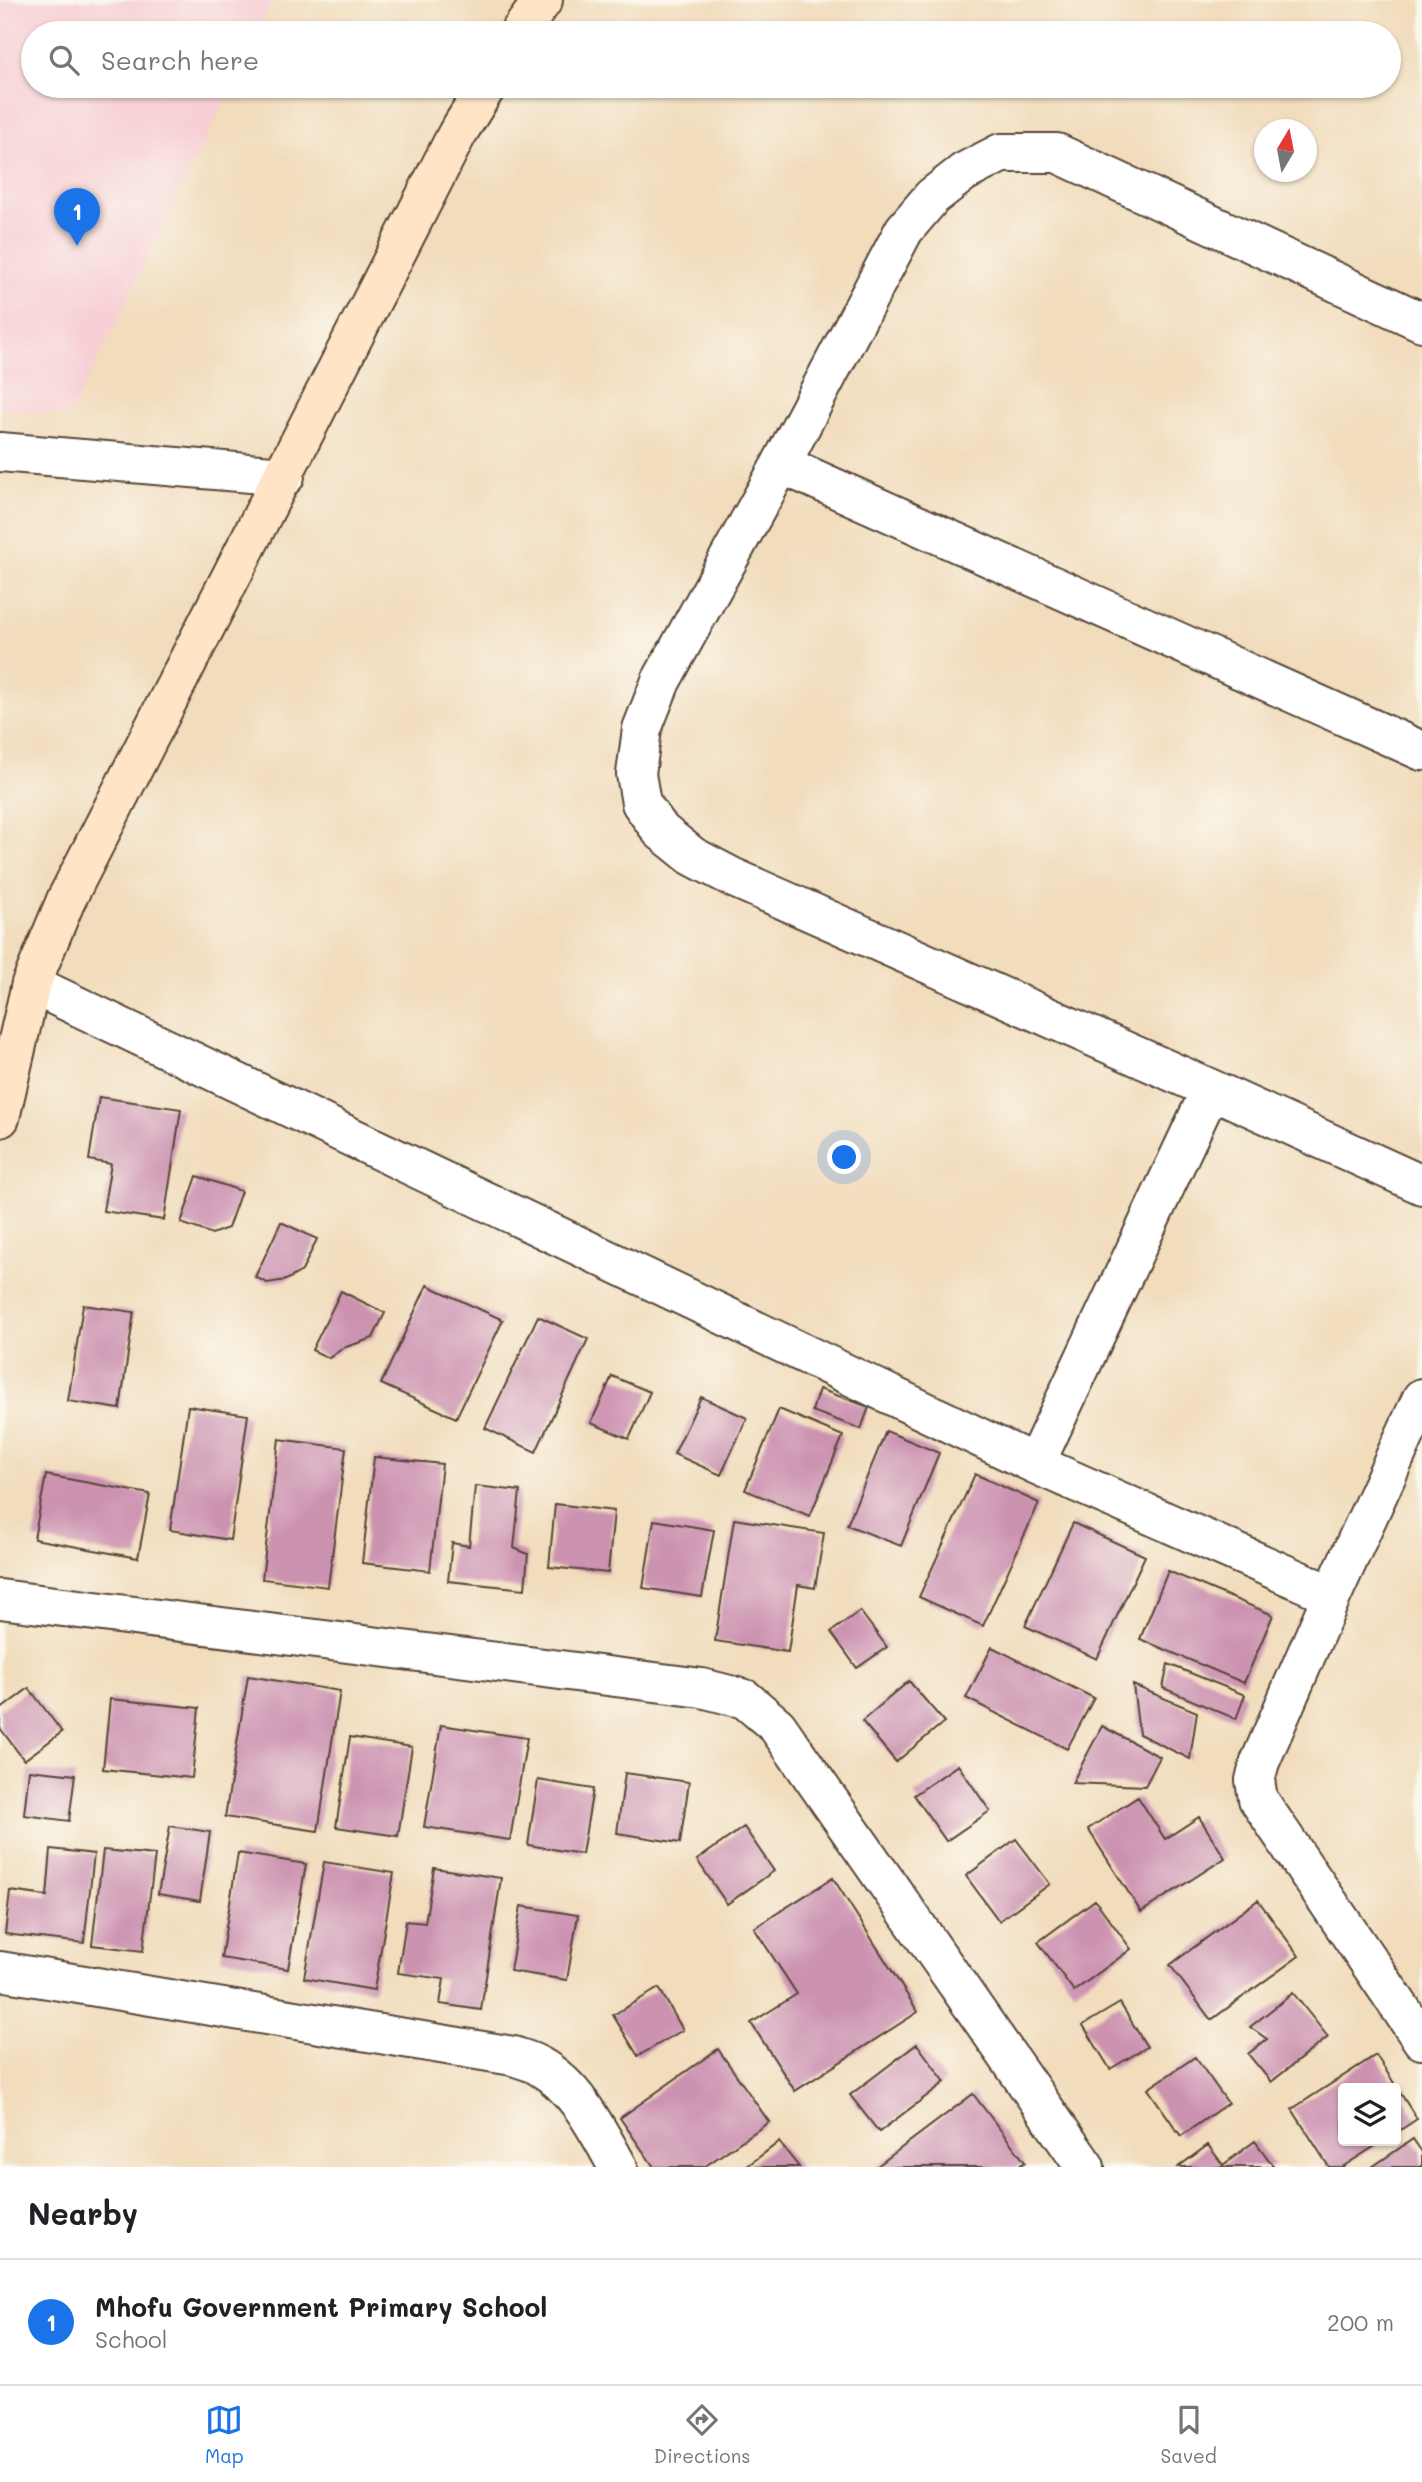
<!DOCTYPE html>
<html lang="en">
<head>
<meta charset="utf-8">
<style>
	body { margin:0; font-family:Mali,sans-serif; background:#f2f2f2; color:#202124 }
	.controls { position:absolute; right:21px; bottom:21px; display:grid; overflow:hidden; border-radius:7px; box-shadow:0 2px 5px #0004 }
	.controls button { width:63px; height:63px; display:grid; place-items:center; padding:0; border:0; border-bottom:2px solid #e0e0e0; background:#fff; color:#202124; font:35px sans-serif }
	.compass { position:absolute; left:1254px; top:119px; width:63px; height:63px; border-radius:50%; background:#fff; box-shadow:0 2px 5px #0004; rotate:10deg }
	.you { position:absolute; left:845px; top:1158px; width:24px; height:24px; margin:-18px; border:5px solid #fff; border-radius:50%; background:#1a73e8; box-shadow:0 0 0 10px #1a73e833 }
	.badge { display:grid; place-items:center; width:46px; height:46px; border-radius:50%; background:#1a73e8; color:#fff; font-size:23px; font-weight:700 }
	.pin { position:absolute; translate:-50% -58px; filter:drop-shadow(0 2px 4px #0008) }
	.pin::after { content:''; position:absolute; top:37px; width:24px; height:21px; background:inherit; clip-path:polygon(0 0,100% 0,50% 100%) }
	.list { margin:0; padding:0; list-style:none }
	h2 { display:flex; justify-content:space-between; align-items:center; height:91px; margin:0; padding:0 28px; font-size:30px }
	h2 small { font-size:23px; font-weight:400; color:#757577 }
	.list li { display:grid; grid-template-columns:46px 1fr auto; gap:21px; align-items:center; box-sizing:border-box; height:126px; padding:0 28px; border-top:2px solid #e0e0e0 }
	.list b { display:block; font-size:26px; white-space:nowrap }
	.list p { margin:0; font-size:23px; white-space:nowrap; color:#757577 }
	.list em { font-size:23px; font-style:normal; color:#757577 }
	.icon { flex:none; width:38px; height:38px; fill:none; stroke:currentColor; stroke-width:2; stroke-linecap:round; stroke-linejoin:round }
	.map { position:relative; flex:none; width:1422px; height:2167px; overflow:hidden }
	.search { position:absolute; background:#fff; box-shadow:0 2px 5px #0004; left:21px; right:21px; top:21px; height:77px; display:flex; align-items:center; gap:18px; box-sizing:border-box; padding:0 24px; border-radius:38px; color:#757577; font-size:26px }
	.sheet { height:217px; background:#fff }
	nav { display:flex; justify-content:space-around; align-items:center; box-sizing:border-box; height:98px; border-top:2px solid #e0e0e0; background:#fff; font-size:19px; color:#757577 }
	nav a { display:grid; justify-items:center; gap:4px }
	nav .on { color:#1a73e8 }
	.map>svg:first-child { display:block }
	.built { fill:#f7cfd4 }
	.building { fill:#cc93b1 }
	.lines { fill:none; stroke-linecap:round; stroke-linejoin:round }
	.street-casing { stroke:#564536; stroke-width:42 }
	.secondary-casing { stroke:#564536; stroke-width:42 }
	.street { stroke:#fff; stroke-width:38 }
	.secondary { stroke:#ffe4c6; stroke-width:38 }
</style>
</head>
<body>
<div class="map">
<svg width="1422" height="2167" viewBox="0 0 1422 2167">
	<rect width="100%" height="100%" fill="#fbf7ec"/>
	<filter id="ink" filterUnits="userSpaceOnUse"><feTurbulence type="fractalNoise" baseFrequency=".0143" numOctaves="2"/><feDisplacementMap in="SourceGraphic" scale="14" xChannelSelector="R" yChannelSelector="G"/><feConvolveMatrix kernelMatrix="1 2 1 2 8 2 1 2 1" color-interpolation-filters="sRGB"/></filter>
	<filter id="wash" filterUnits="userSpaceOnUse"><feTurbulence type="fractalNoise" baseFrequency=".00686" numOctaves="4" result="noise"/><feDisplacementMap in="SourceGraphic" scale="28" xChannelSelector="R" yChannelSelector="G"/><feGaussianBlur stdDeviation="1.57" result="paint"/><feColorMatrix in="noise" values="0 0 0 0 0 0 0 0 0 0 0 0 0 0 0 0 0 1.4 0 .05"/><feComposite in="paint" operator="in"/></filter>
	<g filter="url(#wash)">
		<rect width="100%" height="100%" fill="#f1dcbc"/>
		<path class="built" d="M0,0H274L257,33H33V86H232L70,417L0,407Z"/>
		<g id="blocks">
			<path class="building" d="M99,1097L181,1109L164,1220L103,1211L111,1164L89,1160Z
				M197,1176L241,1191L228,1228L212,1234L181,1223Z
				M281,1222L317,1239L302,1271L286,1280L267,1283L255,1277Z
				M427,1285L503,1320L456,1418L381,1384Z
				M341,1291L385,1313L373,1338L343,1348L329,1358L312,1350Z
				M83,1305L134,1312L120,1409L68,1401Z
				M538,1316L588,1339L536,1452L485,1428Z
				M612,1376L650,1392L629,1439L591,1423Z
				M819,1389L869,1407L861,1429L812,1411Z
				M701,1397L747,1418L721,1475L674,1454Z
				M188,1406L248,1415L230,1540L170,1530Z
				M779,1409L843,1436L810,1516L745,1490Z
				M886,1431L939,1453L901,1546L847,1525Z
				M279,1439L346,1448L328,1587L262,1579Z
				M374,1457L442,1464L430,1571L362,1563Z
				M975,1474L1039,1503L983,1626L919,1597Z
				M46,1475L150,1494L138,1558L34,1539Z
				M475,1486L520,1491L514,1548L528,1554L525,1589L448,1581L452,1543L469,1546Z
				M555,1504L614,1511L608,1573L549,1567Z
				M734,1519L824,1533L815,1588L798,1585L788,1652L715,1641Z
				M654,1520L714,1530L702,1597L643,1588Z
				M1073,1523L1145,1556L1097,1659L1025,1626Z
				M1168,1571L1273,1615L1244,1683L1140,1639Z
				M860,1611L887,1647L857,1668L831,1632Z
				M992,1647L1094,1698L1067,1749L966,1698Z
				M1168,1664L1245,1695L1236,1719L1163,1688Z
				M248,1676L340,1691L318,1831L225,1817Z
				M909,1681L944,1722L896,1762L862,1721Z
				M1133,1685L1197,1712L1190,1759L1139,1734Z
				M29,1688L62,1732L24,1760L0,1728V1710Z
				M110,1699L199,1708L192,1778L103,1769Z
				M441,1725L527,1738L510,1840L424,1827Z
				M1102,1726L1160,1757L1145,1786L1072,1783Z
				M350,1737L412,1747L398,1836L336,1827Z
				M958,1765L990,1811L946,1841L914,1795Z
				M29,1770L75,1775L69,1821L24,1815Z
				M625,1773L689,1782L680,1843L617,1833Z
				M538,1780L593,1789L582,1854L528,1845Z
				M1138,1797L1165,1839L1199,1817L1225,1858L1141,1912L1088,1829Z
				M170,1826L210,1832L200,1901L158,1894Z
				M744,1827L774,1871L727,1904L697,1860Z
				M1016,1839L1050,1884L999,1921L966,1876Z
				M51,1849L94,1854L84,1943L5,1934L10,1891L47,1896Z
				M103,1850L155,1855L143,1951L92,1945Z
				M238,1853L306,1864L288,1969L221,1958Z
				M324,1862L394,1873L374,1990L304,1978Z
				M434,1868L501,1878L481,2010L440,2004L444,1979L398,1973L406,1921L425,1923Z
				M833,1878L918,2012L795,2091L751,2023L797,1994L754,1928Z
				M1095,1900L1131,1949L1074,1991L1038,1942Z
				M1258,1900L1299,1956L1211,2020L1170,1965Z
				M521,1906L578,1915L567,1980L510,1971Z
				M659,1988L683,2030L638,2056L613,2015Z
				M1293,1993L1328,2037L1271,2082L1248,2054L1267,2039L1250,2027Z
				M1120,2003L1147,2047L1110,2069L1083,2025Z
				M917,2044L945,2082L879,2132L850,2095Z
				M718,2049L769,2122L704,2167H654L620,2118Z
				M1376,2055L1417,2119L1396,2133V2088H1343V2141H1383L1342,2167H1329L1292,2109Z
				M1195,2057L1228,2103L1181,2136L1148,2089Z
				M973,2094L1025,2162L1018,2167H876Z
				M1413,2139L1422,2152V2167H1372Z
				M1255,2141L1274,2167H1178L1208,2145L1223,2165Z
				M779,2142L799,2167H746Z"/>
		</g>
	</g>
	<g filter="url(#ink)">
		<use href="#blocks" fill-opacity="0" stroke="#564536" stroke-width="2"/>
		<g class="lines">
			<defs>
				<path id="street" d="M1422,322L1057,153H1001L964,172L932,197L904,230L781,464L661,681L642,729L636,774L641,803L661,831L692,856L734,878L1211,1089L1422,1185
					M0,452L285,476
					M781,464L1422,751
					M31,984L1035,1464L1332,1595
					M1422,1398L1332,1595L1260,1762L1255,1780L1258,1799L1422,2040
					M1035,1464L1211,1089
					M0,1599L702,1688L745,1699L777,1726L1085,2167
					M0,1971L513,2056C522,2059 531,2061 539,2066C577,2087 598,2131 618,2167"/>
				<path id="secondary" d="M519,33L543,0
					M0,1118L31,984L66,900L457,134L487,86"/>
			</defs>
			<use href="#street" class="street-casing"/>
			<use href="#secondary" class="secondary-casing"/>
			<use href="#street" class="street"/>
			<use href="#secondary" class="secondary"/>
		</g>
	</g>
</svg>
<div class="controls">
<button><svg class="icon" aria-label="layers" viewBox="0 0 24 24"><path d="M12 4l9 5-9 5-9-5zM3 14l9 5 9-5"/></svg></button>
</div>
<svg class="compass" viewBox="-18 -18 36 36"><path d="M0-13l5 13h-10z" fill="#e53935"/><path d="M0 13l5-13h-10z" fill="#757577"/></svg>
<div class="you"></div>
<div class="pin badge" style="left:77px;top:246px">1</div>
<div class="search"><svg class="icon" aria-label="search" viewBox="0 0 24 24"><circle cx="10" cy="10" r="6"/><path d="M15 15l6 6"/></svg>Search here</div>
</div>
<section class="sheet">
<h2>Nearby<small></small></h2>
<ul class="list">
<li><span class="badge">1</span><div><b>Mhofu Government Primary School</b><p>School</p></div><em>200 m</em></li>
</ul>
</section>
<nav>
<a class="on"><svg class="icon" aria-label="map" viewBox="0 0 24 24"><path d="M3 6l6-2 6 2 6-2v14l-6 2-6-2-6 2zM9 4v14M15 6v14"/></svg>Map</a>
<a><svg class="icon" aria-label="directions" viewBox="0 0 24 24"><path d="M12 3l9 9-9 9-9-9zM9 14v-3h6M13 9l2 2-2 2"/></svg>Directions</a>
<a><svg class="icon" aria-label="saved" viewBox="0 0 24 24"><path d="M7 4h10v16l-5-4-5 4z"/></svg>Saved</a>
</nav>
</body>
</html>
